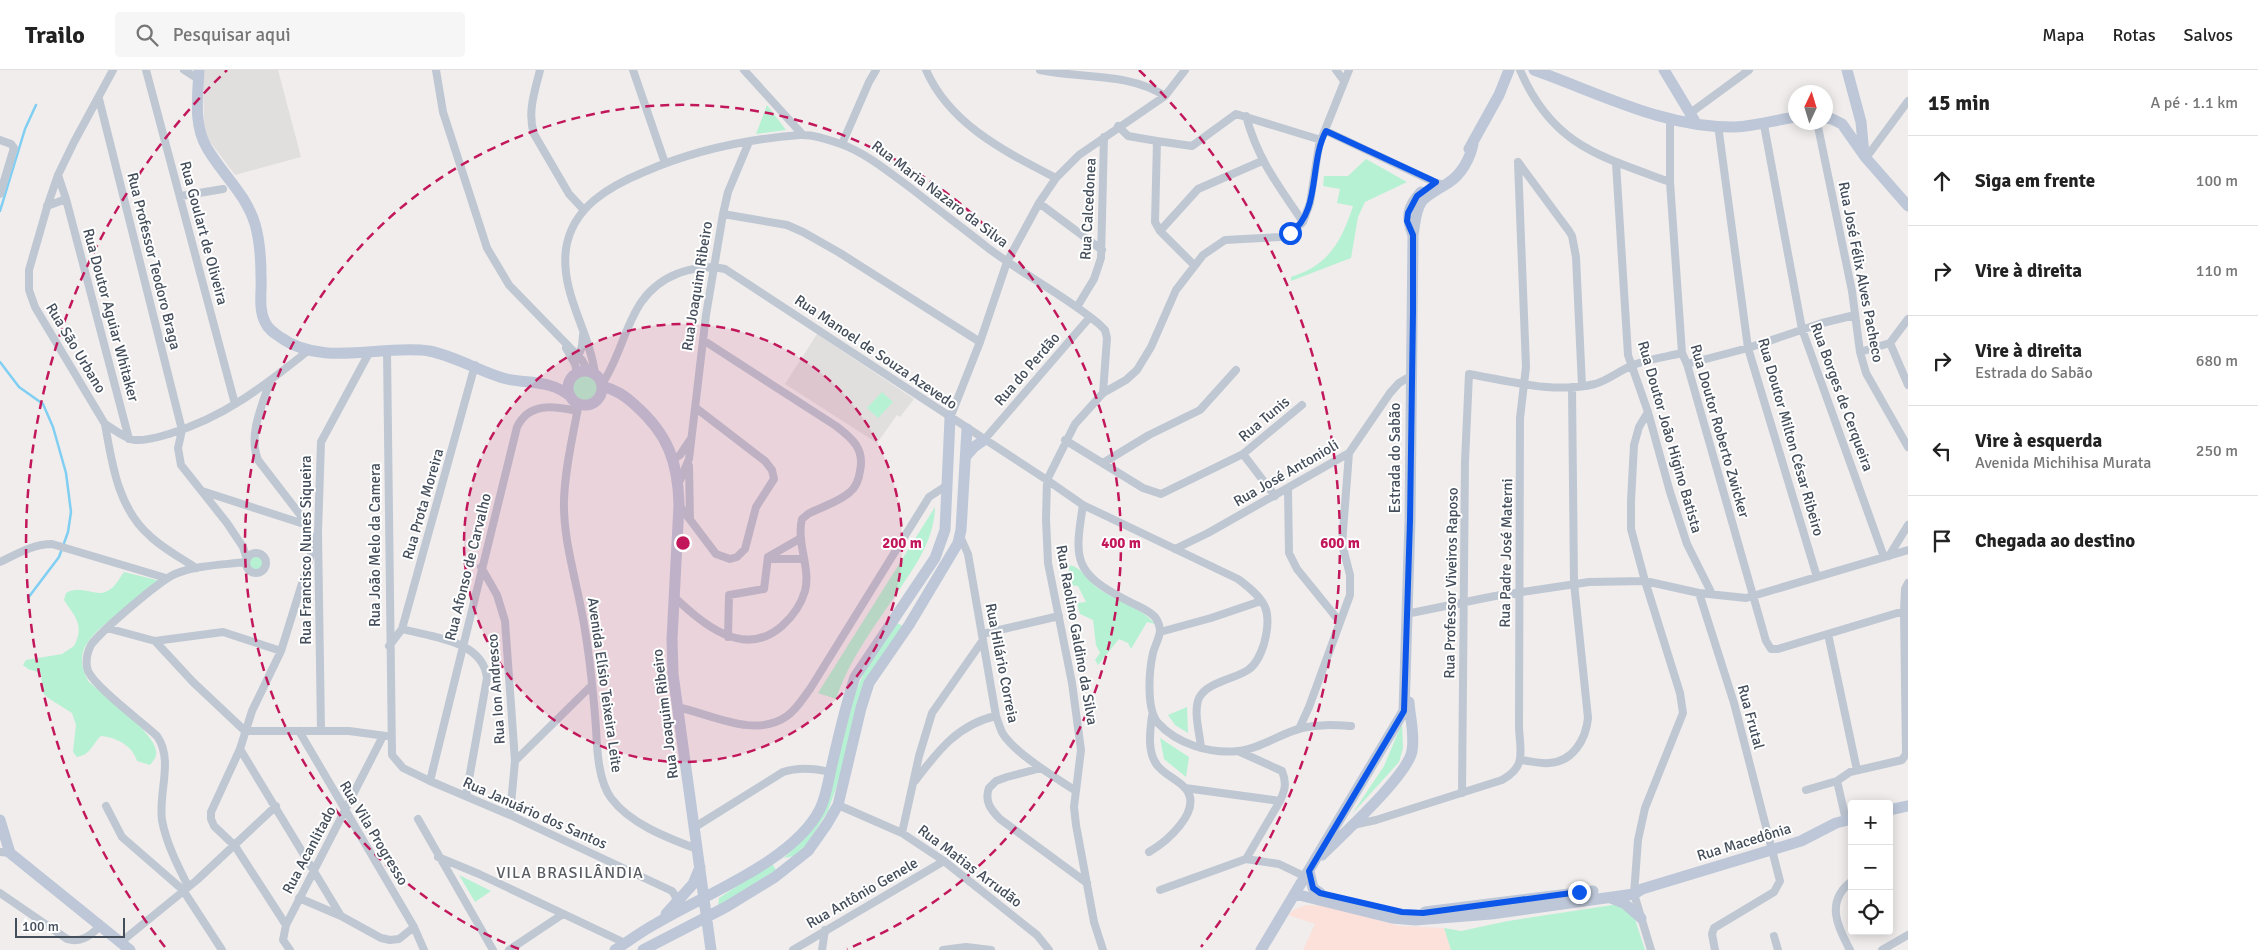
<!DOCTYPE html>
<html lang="pt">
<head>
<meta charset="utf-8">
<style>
	body { margin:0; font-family:Signika,sans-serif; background:#f6f6f6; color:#222 }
	.controls { position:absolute; right:15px; bottom:15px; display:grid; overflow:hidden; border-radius:5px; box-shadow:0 2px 12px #0003 }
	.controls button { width:45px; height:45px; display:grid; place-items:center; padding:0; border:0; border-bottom:1px solid #e0e0e0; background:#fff; color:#222; font:25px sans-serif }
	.compass { position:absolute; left:1788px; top:15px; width:45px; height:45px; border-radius:50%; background:#fff; box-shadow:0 2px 12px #0003; rotate:4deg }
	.scale { position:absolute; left:15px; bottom:12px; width:110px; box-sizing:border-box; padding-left:5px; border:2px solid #444e5b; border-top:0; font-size:14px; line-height:18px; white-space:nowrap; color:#444e5b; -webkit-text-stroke:4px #fff; paint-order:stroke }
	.stop { position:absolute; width:15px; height:15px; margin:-11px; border:4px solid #0c57ea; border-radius:50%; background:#fff }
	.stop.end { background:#0c57ea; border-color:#fff; box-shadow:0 1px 5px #0008 }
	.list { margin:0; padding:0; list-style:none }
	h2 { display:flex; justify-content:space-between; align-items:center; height:65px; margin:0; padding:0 20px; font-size:21px }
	h2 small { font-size:16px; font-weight:400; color:#767676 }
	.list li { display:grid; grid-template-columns:32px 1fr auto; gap:15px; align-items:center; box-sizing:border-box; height:90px; padding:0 20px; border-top:1px solid #e0e0e0 }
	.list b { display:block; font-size:19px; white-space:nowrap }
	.list p { margin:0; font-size:16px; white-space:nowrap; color:#767676 }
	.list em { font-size:16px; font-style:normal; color:#767676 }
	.icon { flex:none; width:28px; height:28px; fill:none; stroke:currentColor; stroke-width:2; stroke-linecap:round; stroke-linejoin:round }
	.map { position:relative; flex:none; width:1908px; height:880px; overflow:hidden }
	header { display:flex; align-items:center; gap:30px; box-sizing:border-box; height:70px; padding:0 25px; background:#fff; border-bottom:1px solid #e0e0e0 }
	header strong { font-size:24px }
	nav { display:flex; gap:28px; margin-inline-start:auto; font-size:18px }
	.search { width:350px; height:45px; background:#f6f6f6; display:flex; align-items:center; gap:12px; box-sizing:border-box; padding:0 18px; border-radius:5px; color:#767676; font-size:19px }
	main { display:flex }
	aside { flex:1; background:#fff }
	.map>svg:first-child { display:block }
	.education { fill:#e1dede }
	.medical { fill:#fce0da }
	.green { fill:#b7f1d3 }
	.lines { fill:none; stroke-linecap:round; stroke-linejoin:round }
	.stream { stroke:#80cff2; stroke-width:2.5 }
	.street { stroke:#bfc7d3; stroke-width:8 }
	.secondary { stroke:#bdc7d8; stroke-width:11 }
	.route { stroke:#0c57ea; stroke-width:6 }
	.ring { fill:none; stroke:#c2185b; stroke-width:2.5; stroke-dasharray:9 6 }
	.labels { text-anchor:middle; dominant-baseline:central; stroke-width:4; stroke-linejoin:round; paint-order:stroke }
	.street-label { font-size:15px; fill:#444e5b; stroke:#fff }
	.neighbourhood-label { font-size:16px; letter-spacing:1px; fill:#595c62; stroke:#fff }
	.centre { fill:#c2185b; stroke:#fff; stroke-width:2.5 }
	.ring-label { font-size:15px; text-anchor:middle; font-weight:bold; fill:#c2185b; stroke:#fff; stroke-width:4; stroke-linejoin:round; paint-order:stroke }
</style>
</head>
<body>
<header>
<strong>Trailo</strong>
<div class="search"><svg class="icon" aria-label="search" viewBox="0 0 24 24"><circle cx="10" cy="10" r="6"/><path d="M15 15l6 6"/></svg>Pesquisar aqui</div>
<nav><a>Mapa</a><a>Rotas</a><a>Salvos</a></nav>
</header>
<main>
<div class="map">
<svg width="1908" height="880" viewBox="0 0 1908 880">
	<rect width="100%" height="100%" fill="#f0edec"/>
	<path class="education" d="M203,0H278L301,87L235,105L208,69L204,57Z
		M817,264L914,329L900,347L897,345L877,373L785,314Z"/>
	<path class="medical" d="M1307,835L1325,836L1400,856L1444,858L1451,880H1303L1315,854L1288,845L1295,839Z"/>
	<path class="green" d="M767,35L786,60L756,64Z
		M1366,89L1407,112L1365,132L1358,147L1351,188L1291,211V207C1329,195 1341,172 1353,136L1337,133L1340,119L1323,116L1324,106H1348Z
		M571 317a14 14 0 1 1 28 0a14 14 0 1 1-28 0Z
		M882,322L893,332L878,348L867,338Z
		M935,437C934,471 915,496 897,523C874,557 849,590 836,629L818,623Z
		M247 493a8 8 0 1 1 16 0a8 8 0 1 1-16 0Z
		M1069,495C1082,497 1088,511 1099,519C1114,529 1145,540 1155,554L1147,552L1131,579L1128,573L1119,569L1098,595L1095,590L1100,583L1096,575L1093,550L1080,544L1077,533L1086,532L1078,516L1069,515Z
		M124,502L161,511L159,516C139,530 89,559 83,582C80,593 84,603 89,612C105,626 154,662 156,681C157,687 154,690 150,695L137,691C133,676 116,667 101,666C92,674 91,685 77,687L73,682L76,655L72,643L48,628L43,623L41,603L28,599L23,595L26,590L62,584L74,576C85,555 75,547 64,530L66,523C83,513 97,531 112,518C117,514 120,507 124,502Z
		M897,553L903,556L883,584L828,741L805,777L795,786L784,788L809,763L842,674L855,623L864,603Z
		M1187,637L1188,663L1175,655L1168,645Z
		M1402,653L1403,678L1399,692L1352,744L1384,696Z
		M1160,668L1189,687L1186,707L1164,689Z
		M772,793L776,800L718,836L719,828Z
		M459,805L491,821L475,832Z
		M1619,834L1635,849L1645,880H1451L1444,858L1461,861L1508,851Z"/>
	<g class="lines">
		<path class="stream" d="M0,141L25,59L36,35
			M0,292L19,317L43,334L53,357L66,403L71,442L68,462L59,487L28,528"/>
		<path class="street" d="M113,0L74,72L58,105L48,134L29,200V220L35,237L105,354C115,360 124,368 135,370C147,371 158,367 169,364C225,347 264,316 309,280
			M146,0L235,334
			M184,0L198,9
			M436,0L443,42L487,178L509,215L582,290L588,301
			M540,0C535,21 527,42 534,64L569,124L584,140
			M633,0L665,93
			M744,0L802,64
			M926,0C950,55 1006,82 1056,108
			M1040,0C1083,9 1127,2 1165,26
			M1336,0L1344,11
			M1520,0C1552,75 1599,86 1670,112
			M99,29L182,360L178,378L181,395L227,453L243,477L247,489
			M1689,44L1749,0
			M1246,46C1258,90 1278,115 1303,152
			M1670,50V112L1682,283L1687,294L1766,571L1771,579H1778L1904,541
			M1817,52L1852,221L1860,282L1866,303L1908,377
			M1718,55L1748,278L1817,507
			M1764,55L1802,259L1884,487
			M1118,56L1128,66L1157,71
			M1326,61L1436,113L1446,115
			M0,70L11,74L14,78L0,124
			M842,74L869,12L876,0
			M1866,88L1908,31
			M1518,92L1569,161L1572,166L1576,187L1582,316
			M1616,93L1628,285L1648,342L1670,422L1687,474L1712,524
			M58,105L66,129
			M181,126L223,119
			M1039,133L1102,180
			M47,136L66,129L129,369
			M723,144L787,155L803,162L840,183L980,272
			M1160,161L1198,119L1262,91
			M1194,195L1160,161L1155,152L1157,71L1192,76L1236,44L1321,70
			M1077,237L1094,209L1101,188L1104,67
			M1890,273L1908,315
			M566,278L575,294L577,303
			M387,282L392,685L403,698L430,711L510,745L672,821L676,827L675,834
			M1860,282L1890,273L1908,249
			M577,290L582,276L583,265
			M1687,294L1748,278L1822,253L1855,245
			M595,304C590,262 560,223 566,179C572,137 610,116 644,102C692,81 748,69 800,65C812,64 830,70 841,74C868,84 890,103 912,119C937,139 963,158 988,178C1024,205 1064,225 1099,254L1105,260L1107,268L1103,323
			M270,311C262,336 248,365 258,390L308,455
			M602,314C629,274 626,223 679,203C694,198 709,195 725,199L1047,410L1083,435L1238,509C1266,530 1273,540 1264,574C1261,583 1257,594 1248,600C1235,609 1207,612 1199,628C1193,642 1200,664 1201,678
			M579,333C573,365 565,398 564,430C563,466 574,503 581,538C589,578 593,618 596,658C597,679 598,710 611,728C630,754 668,768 697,779
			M1648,342L1639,357L1634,375L1631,431V459L1645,511L1680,623L1683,643L1645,738L1638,770L1634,824L1651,880
			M950,348L980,272L1007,192L1039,133L1056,108L1079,85L1165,26L1185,0
			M105,354C112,394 118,439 151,467C164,479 181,488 196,498
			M984,370L1090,247
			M1065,370L1143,418L1161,424L1243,384L1302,335
			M1243,384L1275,426
			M674,389L680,385L690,370
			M1103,393L1149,365L1200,340L1236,300
			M689,396L690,449
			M678,415L689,389L706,245L723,144L728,122L749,72
			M1288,419L1289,483L1297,499L1340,552
			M202,421L307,455
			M679,435L716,484L730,489L737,487L745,479L756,437L774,409L772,400L765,391L696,338
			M1083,435C1074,490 1074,503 1126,530C1135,535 1148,539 1155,547C1158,551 1160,557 1160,562C1159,568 1155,576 1153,583C1149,601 1146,639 1158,653C1177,674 1210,684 1238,681C1260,679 1281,663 1302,658C1319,654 1334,655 1351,656
			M960,466L968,484L996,646C998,651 1000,659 1003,664C1017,685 1055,707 1076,721
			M801,468L768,487L772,489H804
			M1175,479L1208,463L1349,383L1390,323L1399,313L1411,306
			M246 493a10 10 0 1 1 20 0a10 10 0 1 1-20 0Z
			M1889,486L1908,455
			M0,492C17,484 33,474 52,474L166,508
			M481,497L497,525L505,551L515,691L510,745
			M1699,523L1734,633L1780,811L1774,822L1714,858L1712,864L1715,880
			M673,526C702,553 743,590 782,556C792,547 801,535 805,521C811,498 796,473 802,449L808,444C821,437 839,432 850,422C856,417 859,409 860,401C865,379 852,368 836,356L703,270
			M1406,544L1495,526L1589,512L1645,511L1699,523L1746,528L1908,480
			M107,558L155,571L193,612L245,661
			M402,559C431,567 483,570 487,608L466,726
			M1160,562L1211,548L1261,531
			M982,564L1059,546
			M1828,564L1857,700
			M728,567L729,525L764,519L768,487
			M155,571L223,562L281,581
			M389,576L402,559L475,295
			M677,637C711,644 755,669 787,646C797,639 803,628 810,619L929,427L946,416
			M1299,659L1309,637L1350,525V505L1342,474L1349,383
			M245,661H349L386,666
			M299,661L414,857L424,880
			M321,661L318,462L321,372L369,283
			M240,679L341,846
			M1238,681L1282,701C1287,713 1285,720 1280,731L1246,789
			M1521,690C1530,691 1540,694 1549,693C1573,692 1586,669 1588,648L1574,513L1572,317
			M515,691L592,615
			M1041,698L1007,707L996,711L989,718C984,731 991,740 1000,749L1087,813
			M430,711L517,357C529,332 554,336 577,341
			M915,711C937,682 958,654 996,646
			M1185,718L1280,731
			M1806,720L1837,711
			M1462,723L1465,391L1469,304C1509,311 1554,324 1595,314C1609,310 1620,300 1633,295C1649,289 1665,287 1682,283
			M838,735L902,763L944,791L1037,865L1049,880
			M106,736L122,767L183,820L222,880
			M418,749L493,880
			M1846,750L1837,711L1850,702L1902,690L1906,684L1904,541L1905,519L1908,513
			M1353,755L1376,750L1502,710C1527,696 1520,682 1519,657L1520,348L1526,297L1518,92
			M695,757L783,702C798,697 814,698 830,702
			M902,763L919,686L932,643L983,570
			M0,782L10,783
			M1149,782C1166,772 1203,741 1186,719C1178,709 1164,705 1157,695C1147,682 1150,661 1152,646
			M438,787L479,804L625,873
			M188,816C178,796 166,773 162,750C158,723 174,690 157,666C141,651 97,619 88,601C85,592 87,583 91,575C101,561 159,511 175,504C197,495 222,495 246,492
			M1160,820L1246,789L1279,794L1306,807
			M0,823L67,869C81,873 90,866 99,857
			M299,828L341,846L381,868L390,870L399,869L414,857
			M286,855L235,776L214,756L211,749V742L240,679L252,641L281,581L318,462
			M1774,866L1778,880
			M121,872L197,810L276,736
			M290,880L283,870L286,855L383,666
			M509,880L563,844
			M793,880L944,791
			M822,880L825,860
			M943,880L966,877L991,880
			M1103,880L1094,852L1076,755L1074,737L1081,680L1072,613L1048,493L1046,449L1047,410L1075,354L1103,323L1126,310L1137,300L1151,277L1176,220L1203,185L1225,170L1281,167L1291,163L1303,152L1310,133L1319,75L1349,0
			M1850,880C1837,856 1825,831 1852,811
			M1882,880L1908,865"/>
		<path class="secondary" d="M199,0C198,25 193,55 207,78C222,104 246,124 255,154C260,171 261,189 261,207C262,221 258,238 265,252C268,259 274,263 280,267C323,298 381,274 429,281C456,286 482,303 507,309C530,314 552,310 571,327
			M1534,0C1599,23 1664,58 1735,57C1756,56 1775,50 1796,47
			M1664,0L1696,53
			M1847,0L1861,52L1864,84
			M1826,48L1832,49L1842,54L1866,88L1908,136
			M1469,79L1499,25L1509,0
			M1413,165C1406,147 1407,137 1421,122
			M568 318a17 17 0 1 1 34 0a17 17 0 1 1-34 0Z
			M602,316C616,320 624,325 635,335C668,364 678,392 679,435L672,569L673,604L711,880
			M966,386L974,377L984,370
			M1889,740L1908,736
			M0,750L10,783L130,880
			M1322,785C1341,766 1408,705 1412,681C1415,665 1410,648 1409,632
			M1309,801L1313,818L1320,823
			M1295,824L1392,848L1415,850L1491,844L1634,824L1642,819L1801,771L1836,753L1852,749
			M1611,828L1624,833L1641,848
			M1425,842L1593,821
			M666,844L693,814L700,797
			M615,880C629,871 642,861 657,853C705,824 794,791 820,739C826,727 828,712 831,699C838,668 845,637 855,607L935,488L945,460L950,348
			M643,880L726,837L775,807L808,781L827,754L838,735L861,638L869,613L909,555L958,473L961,460L967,359
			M1261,880L1404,641L1410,450L1413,165C1415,155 1415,140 1422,131C1429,123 1439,119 1448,113C1461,105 1470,89 1473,74"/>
	</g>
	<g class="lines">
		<path class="route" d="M1290,163C1321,143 1309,92 1326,61L1436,112L1417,126L1408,143L1407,151L1413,165V242L1410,450L1404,641L1309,801L1313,818L1320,823L1402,842L1423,843L1579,822"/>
	</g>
	<circle cx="683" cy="473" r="219" fill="#c2185b" fill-opacity=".12"/>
	<g class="ring">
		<circle cx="683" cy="473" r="219"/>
		<path d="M519 879A438 438 0 1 1 847 879"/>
		<path d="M165 877A657 657 0 0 1 227 0M1139 0A657 657 0 0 1 1201 877"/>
	</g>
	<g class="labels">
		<g class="street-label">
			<text transform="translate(940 124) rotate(37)">Rua Maria Nazaro da Silva</text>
			<text transform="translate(1088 139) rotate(-87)">Rua Calcedonea</text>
			<text transform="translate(204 163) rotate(75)">Rua Goulart de Oliveira</text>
			<text transform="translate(154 191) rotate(76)">Rua Professor Teodoro Braga</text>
			<text transform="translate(1861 202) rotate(79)">Rua José Félix Alves Pacheco</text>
			<text transform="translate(697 216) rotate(-81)">Rua Joaquim Ribeiro</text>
			<text transform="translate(111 245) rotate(75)">Rua Doutor Aguiar Whitaker</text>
			<text transform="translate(76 278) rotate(59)">Rua São Urbano</text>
			<text transform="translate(876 282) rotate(34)">Rua Manoel de Souza Azevedo</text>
			<text transform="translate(1027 299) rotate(-49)">Rua do Perdão</text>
			<text transform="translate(1842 327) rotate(70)">Rua Borges de Cerqueira</text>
			<text transform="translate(1264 349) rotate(-40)">Rua Tunis</text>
			<text transform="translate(1720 361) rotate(74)">Rua Doutor Roberto Zwicker</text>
			<text transform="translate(1670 367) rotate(74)">Rua Doutor João Higino Batista</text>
			<text transform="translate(1791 367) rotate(74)">Rua Doutor Milton César Ribeiro</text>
			<text transform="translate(1395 388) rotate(-90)">Estrada do Sabão</text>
			<text transform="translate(1286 403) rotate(-30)">Rua José Antonioli</text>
			<text transform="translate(423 434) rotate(-74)">Rua Prota Moreira</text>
			<text transform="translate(375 475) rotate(-90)">Rua João Melo da Camera</text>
			<text transform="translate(306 480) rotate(-90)">Rua Francisco Nunes Siqueira</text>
			<text transform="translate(1506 483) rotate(-89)">Rua Padre José Materni</text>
			<text transform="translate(468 497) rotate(-76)">Rua Afonso de Carvalho</text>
			<text transform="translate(1451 513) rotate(-89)">Rua Professor Viveiros Raposo</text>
			<text transform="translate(1077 565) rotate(80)">Rua Raolino Galdino da Silva</text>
			<text transform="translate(1002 593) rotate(79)">Rua Hilário Correia</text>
			<text transform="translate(605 615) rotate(82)">Avenida Elísio Teixeira Leite</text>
			<text transform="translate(496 619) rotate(-94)">Rua Ion Andresco</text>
			<text transform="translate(665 644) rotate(-97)">Rua Joaquim Ribeiro</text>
			<text transform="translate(1751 647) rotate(75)">Rua Frutal</text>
			<text transform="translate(535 743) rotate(24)">Rua Januário dos Santos</text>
			<text transform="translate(374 763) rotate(59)">Rua Vila Progresso</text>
			<text transform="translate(1744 772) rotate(-17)">Rua Macedônia</text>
			<text transform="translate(309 780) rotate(-62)">Rua Acanlitado</text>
			<text transform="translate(970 796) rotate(37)">Rua Matias Arrudão</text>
			<text transform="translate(862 823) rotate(-30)">Rua Antônio Genele</text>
		</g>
		<g class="neighbourhood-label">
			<text x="570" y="803">VILA BRASILÂNDIA</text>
		</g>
	</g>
	<circle cx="683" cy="473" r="8" class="centre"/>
	<g class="ring-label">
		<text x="902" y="478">200 m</text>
		<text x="1121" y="478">400 m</text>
		<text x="1340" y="478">600 m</text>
	</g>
</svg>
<div class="controls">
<button>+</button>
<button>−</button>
<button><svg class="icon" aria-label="locate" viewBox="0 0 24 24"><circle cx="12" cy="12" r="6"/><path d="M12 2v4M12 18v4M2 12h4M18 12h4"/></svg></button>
</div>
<svg class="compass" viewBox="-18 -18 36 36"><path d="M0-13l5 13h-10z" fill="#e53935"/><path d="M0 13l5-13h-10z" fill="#767676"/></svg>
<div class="scale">100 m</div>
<div class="stop" style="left:1290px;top:163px"></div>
<div class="stop end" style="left:1579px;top:822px"></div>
</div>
<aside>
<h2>15 min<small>A pé · 1.1 km</small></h2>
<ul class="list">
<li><svg class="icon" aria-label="ahead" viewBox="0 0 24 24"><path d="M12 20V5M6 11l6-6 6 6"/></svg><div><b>Siga em frente</b></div><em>100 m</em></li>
<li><svg class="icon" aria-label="right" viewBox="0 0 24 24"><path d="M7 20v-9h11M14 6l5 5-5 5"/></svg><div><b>Vire à direita</b></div><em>110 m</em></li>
<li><svg class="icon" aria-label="right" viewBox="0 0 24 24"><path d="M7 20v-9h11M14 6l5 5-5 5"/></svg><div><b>Vire à direita</b><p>Estrada do Sabão</p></div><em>680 m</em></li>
<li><svg class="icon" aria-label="left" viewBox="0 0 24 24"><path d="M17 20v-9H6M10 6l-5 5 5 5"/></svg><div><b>Vire à esquerda</b><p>Avenida Michihisa Murata</p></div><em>250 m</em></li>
<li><svg class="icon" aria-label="arrive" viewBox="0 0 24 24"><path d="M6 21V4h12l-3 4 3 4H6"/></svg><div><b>Chegada ao destino</b></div></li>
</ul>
</aside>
</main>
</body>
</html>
